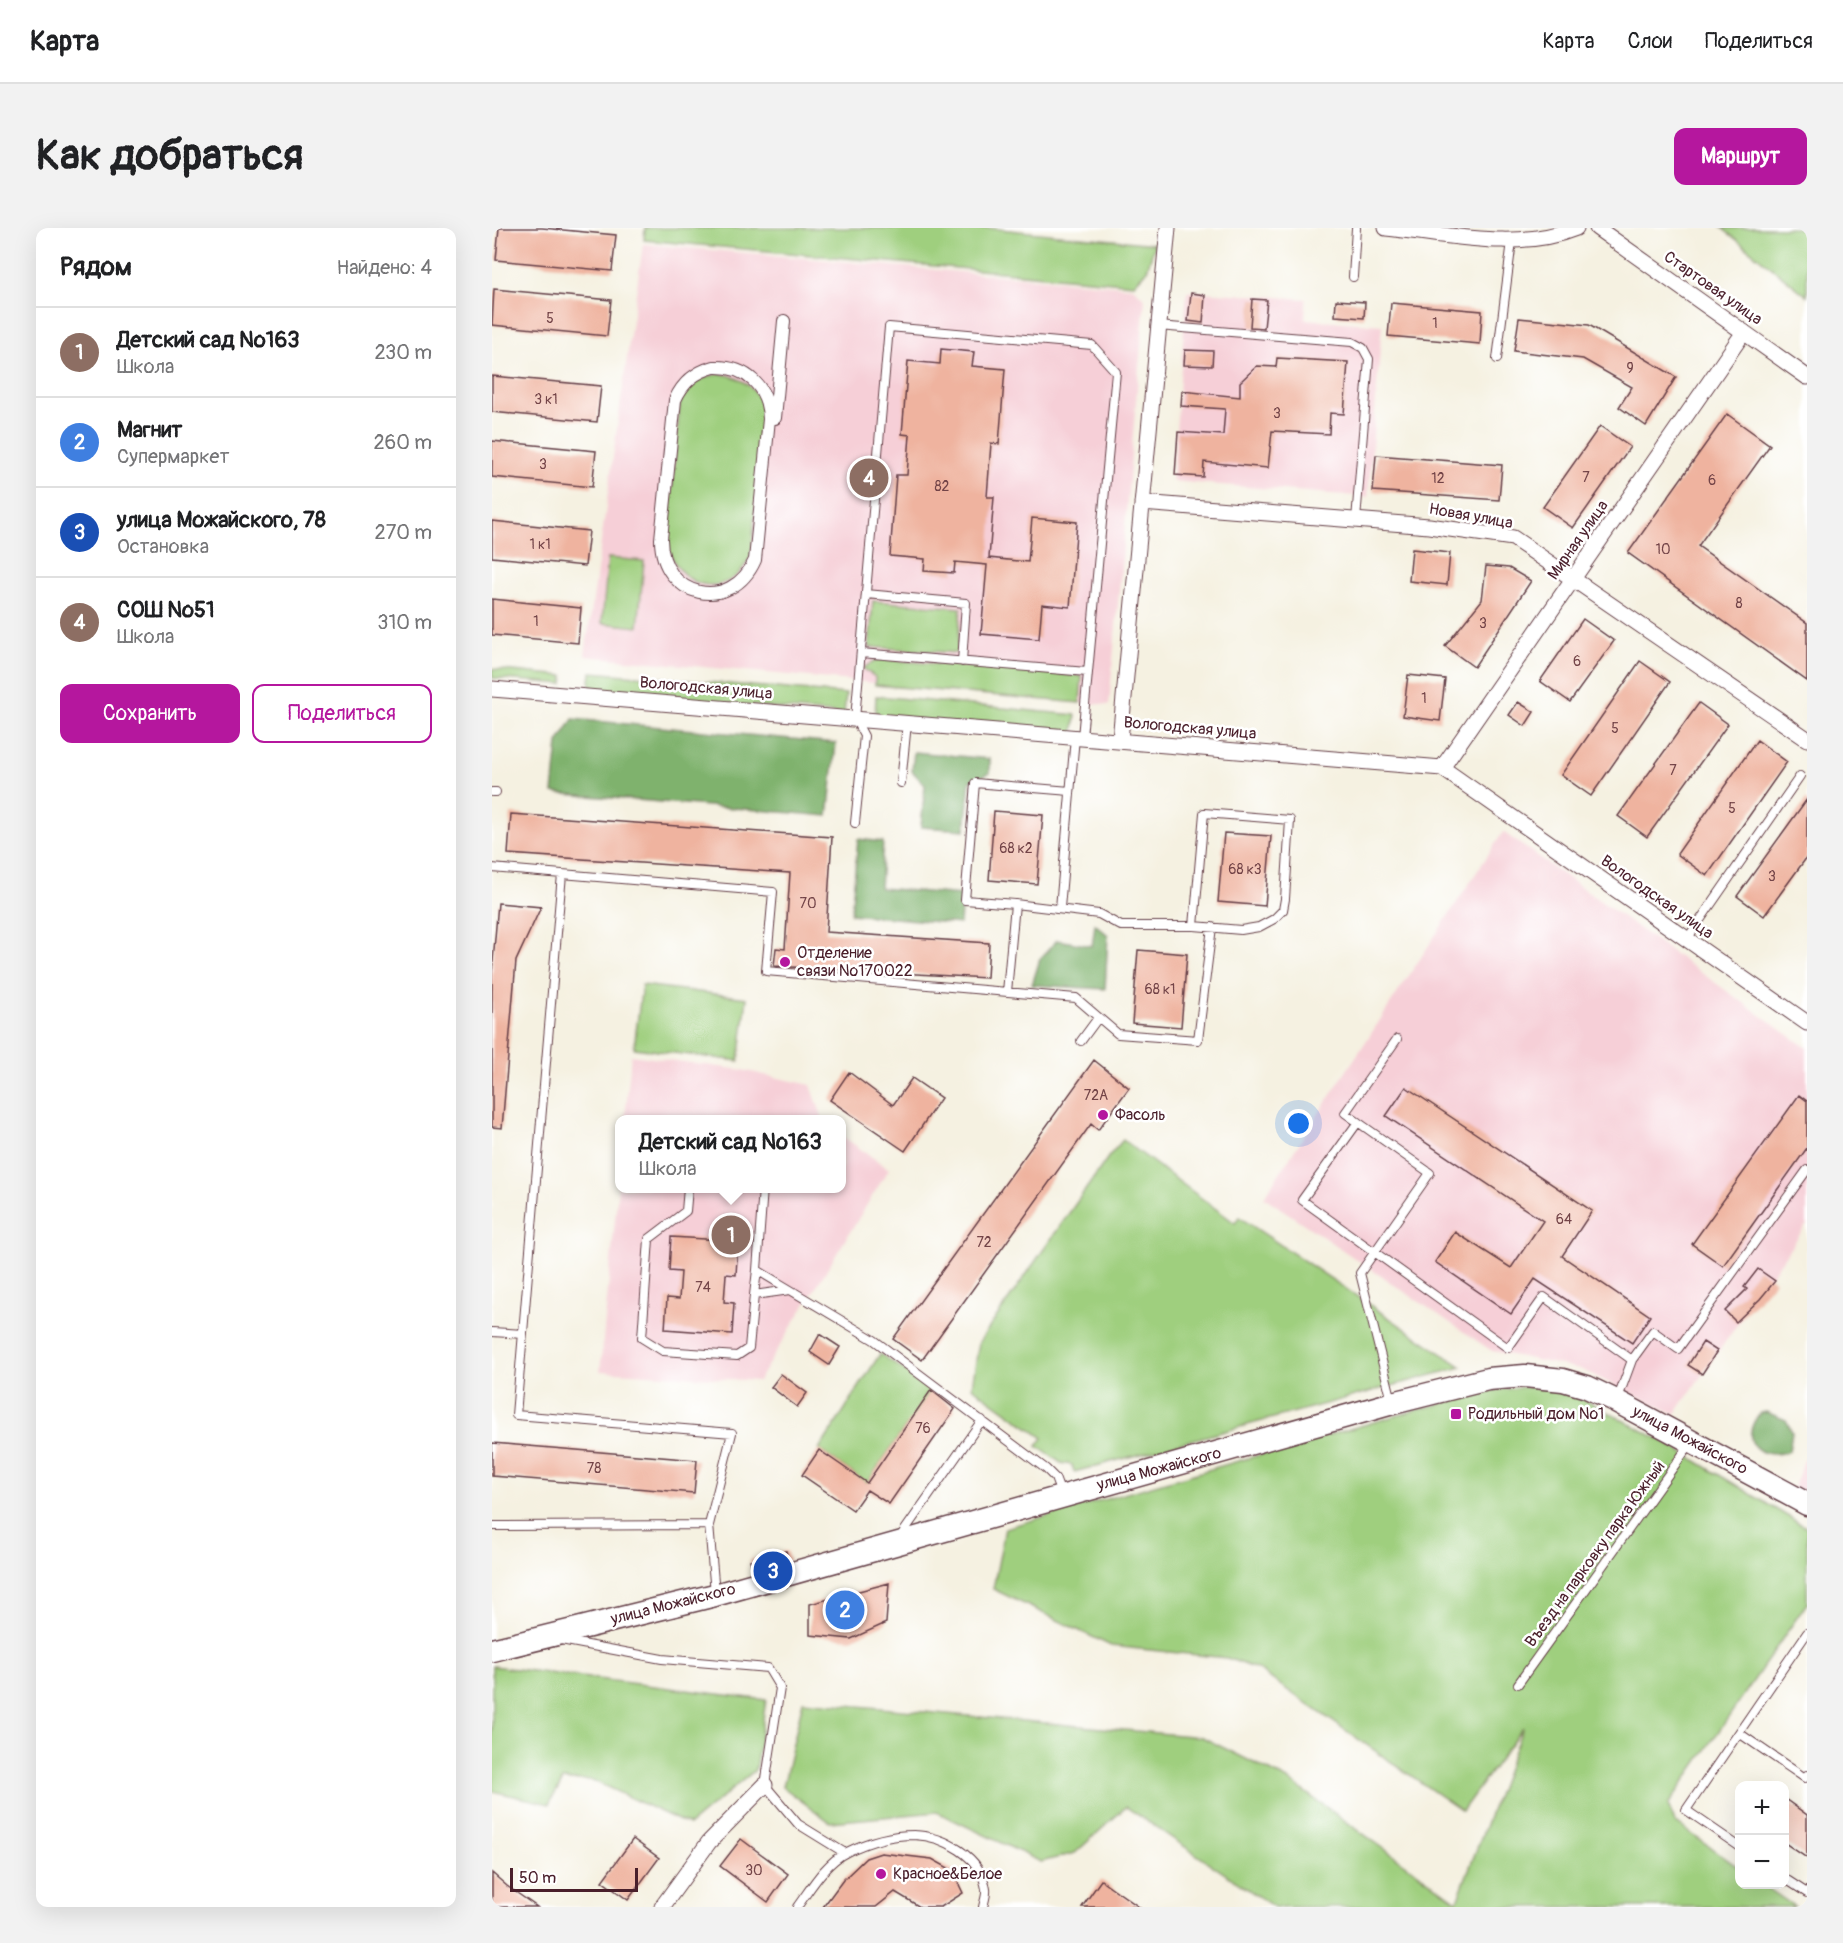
<!DOCTYPE html>
<html lang="ru">
<head>
<meta charset="utf-8">
<style>
	body { margin:0; font-family:Pangolin,sans-serif; background:#f2f2f2; color:#202124 }
	.controls { position:absolute; right:18px; bottom:18px; display:grid; overflow:hidden; border-radius:12px; box-shadow:0 6px 24px #0002 }
	.controls button { width:54px; height:54px; display:grid; place-items:center; padding:0; border:0; border-bottom:2px solid #e0e0e0; background:#fff; color:#202124; font:30px sans-serif }
	.scale { position:absolute; left:18px; bottom:15px; width:128px; box-sizing:border-box; padding-left:6px; border:3px solid #4a1f2b; border-top:0; font-size:16px; line-height:21px; white-space:nowrap; color:#4a1f2b; -webkit-text-stroke:4px #fff; paint-order:stroke }
	.you { position:absolute; left:807px; top:896px; width:21px; height:21px; margin:-15px; border:4px solid #fff; border-radius:50%; background:#1a73e8; box-shadow:0 0 0 9px #1a73e833 }
	.badge { display:grid; place-items:center; width:39px; height:39px; border-radius:50%; background:#b5179e; color:#fff; font-size:20px; font-weight:700 }
	.pin { position:absolute; translate:-50% -50%; border:3px solid #fff; box-shadow:0 2px 6px #0006 }
	.popup { position:absolute; left:123px; top:887px; width:231px; height:78px; box-sizing:border-box; display:grid; place-content:center; border-radius:12px; background:#fff; filter:drop-shadow(0 2px 4px #0005); font-size:20px; white-space:nowrap; color:#757577 }
	.popup b { font-size:22px; color:#202124 }
	.popup::after { content:''; position:absolute; left:50%; top:100%; margin-left:-12px; border:12px solid transparent; border-top-color:#fff }
	.list { margin:0; padding:0; list-style:none }
	h2 { display:flex; justify-content:space-between; align-items:center; height:78px; margin:0; padding:0 24px; font-size:26px }
	h2 small { font-size:20px; font-weight:400; color:#757577 }
	.list li { display:grid; grid-template-columns:39px 1fr auto; gap:18px; align-items:center; box-sizing:border-box; height:90px; padding:0 24px; border-top:2px solid #e0e0e0 }
	.list b { display:block; font-size:22px; white-space:nowrap }
	.list p { margin:0; font-size:20px; white-space:nowrap; color:#757577 }
	.list em { font-size:20px; font-style:normal; color:#757577 }
	.actions { display:flex; gap:12px; padding:18px 24px }
	.actions a { flex:1; padding:14px 0; border:2px solid #b5179e; border-radius:12px; text-align:center; font-size:21px; color:#b5179e }
	.actions .main { background:#b5179e; color:#fff }
	.map { position:relative; flex:none; width:1315px; height:1679px; overflow:hidden; border-radius:12px }
	header { display:flex; align-items:center; gap:36px; box-sizing:border-box; height:84px; padding:0 30px; background:#fff; border-bottom:2px solid #e0e0e0 }
	header strong { font-size:28px }
	nav { display:flex; gap:33px; margin-inline-start:auto; font-size:21px }
	.intro { display:flex; align-items:center; justify-content:space-between; box-sizing:border-box; height:144px; padding:0 36px }
	h1 { margin:0; font-size:42px }
	.button { padding:15px 27px; border-radius:12px; background:#b5179e; color:#fff; font-size:21px; font-weight:700 }
	main { display:flex; gap:36px; padding:0 36px }
	aside { flex:1; background:#fff; border-radius:12px; box-shadow:0 6px 24px #0002 }
	.map>svg:first-child { display:block }
	.built { fill:#f6cfd7 }
	.green { fill:#9fcf7e; stroke:#747754; stroke-width:1.5 }
	.forest { fill:#7fb26d; stroke:#64684c; stroke-width:1.5 }
	.building { fill:#efb39f }
	.lines { fill:none; stroke-linecap:round; stroke-linejoin:round }
	.service-casing { stroke:#643e46; stroke-width:10 }
	.pedestrian-casing { stroke:#643e46; stroke-width:14 }
	.minor-casing { stroke:#643e46; stroke-width:17 }
	.secondary-casing { stroke:#643e46; stroke-width:25 }
	.service { stroke:#fff; stroke-width:8 }
	.pedestrian { stroke:#fff; stroke-width:12 }
	.minor { stroke:#fff; stroke-width:15 }
	.secondary { stroke:#fff; stroke-width:22 }
	.poi-dot { fill:#b5179e; stroke:#fff; stroke-width:2 }
	.labels { text-anchor:middle; dominant-baseline:central; stroke-width:5; stroke-linejoin:round; paint-order:stroke }
	.number-label { font-size:14px; fill:#734448 }
	.street-label { font-size:16px; fill:#4a1f2b; stroke:#fff }
	.poi-label { font-size:16px; fill:#4a1f2b; stroke:#fff; text-anchor:start }
</style>
</head>
<body>
<header>
<strong>Карта</strong>
<nav><a>Карта</a><a>Слои</a><a>Поделиться</a></nav>
</header>
<div class="intro"><h1>Как добраться</h1><a class="button">Маршрут</a></div>
<main>
<aside>
<h2>Рядом<small>Найдено: 4</small></h2>
<ul class="list">
<li><span class="badge" style="background:#8d6e63">1</span><div><b>Детский сад №163</b><p>Школа</p></div><em>230 m</em></li>
<li><span class="badge" style="background:#3f7fe0">2</span><div><b>Магнит</b><p>Супермаркет</p></div><em>260 m</em></li>
<li><span class="badge" style="background:#1a4fb4">3</span><div><b>улица Можайского, 78</b><p>Остановка</p></div><em>270 m</em></li>
<li><span class="badge" style="background:#8d6e63">4</span><div><b>СОШ №51</b><p>Школа</p></div><em>310 m</em></li>
</ul>
<div class="actions"><a class="main">Сохранить</a><a>Поделиться</a></div>
</aside>
<div class="map">
<svg width="1315" height="1679" viewBox="0 0 1315 1679">
	<rect width="100%" height="100%" fill="#fff"/>
	<filter id="ink" filterUnits="userSpaceOnUse"><feTurbulence type="fractalNoise" baseFrequency=".0167" numOctaves="2"/><feDisplacementMap in="SourceGraphic" scale="12" xChannelSelector="R" yChannelSelector="G"/><feConvolveMatrix kernelMatrix="1 2 1 2 8 2 1 2 1" color-interpolation-filters="sRGB"/></filter>
	<filter id="wash" filterUnits="userSpaceOnUse"><feTurbulence type="fractalNoise" baseFrequency=".008" numOctaves="4" result="noise"/><feDisplacementMap in="SourceGraphic" scale="24" xChannelSelector="R" yChannelSelector="G"/><feGaussianBlur stdDeviation="1.35" result="paint"/><feColorMatrix in="noise" values="0 0 0 0 0 0 0 0 0 0 0 0 0 0 0 0 0 1.4 0 .05"/><feComposite in="paint" operator="in"/></filter>
	<g filter="url(#wash)">
		<rect width="100%" height="100%" fill="#f5f1e1"/>
		<path class="built" d="M151,16L641,59L653,71L617,477L93,428Z
			M695,63L814,71L813,91L890,97L876,269L680,253Z
			M1011,604L1315,820V996L1183,1186L1088,1141L1000,1123L772,969Z
			M139,827L250,842L319,857L331,891H133Z
			M350,908L397,941L266,1153L108,1143L128,940V960H350Z
			M1315,1224V1269L1301,1262Z"/>
		<path class="green" d="M153,0H495L663,16L655,42L642,56L152,12Z
			M1230,0H1315V68Z
			M229,146C252,149 266,161 272,185L259,329C254,335 250,343 244,348C213,372 176,345 176,309L188,174C197,157 209,148 229,146Z
			M116,330L152,333L146,399L110,395Z
			M381,373L469,380L465,425L377,419Z
			M387,431L590,448L588,475L383,457V449L371,440Z
			M0,441L72,448L71,456L0,450Z
			M99,444L354,466L352,486L97,464Z
			M384,468L584,487L581,507L383,489Z
			M150,757L255,770L247,833L142,820Z
			M631,912L743,995L747,989L970,1139L582,1244L580,1237L569,1235L545,1218L551,1210L480,1159L487,1114L617,928Z
			M388,1126L440,1161L375,1255L327,1222Z
			M1032,1159L1065,1161L1093,1172L1176,1216L1315,1300V1375L1176,1577L1183,1594L1247,1640L1248,1656L1271,1657L1303,1679H782L634,1579L583,1625L549,1634L445,1584L338,1594L291,1559L311,1473L710,1509L796,1552L965,1673L1031,1499L970,1583L765,1441L735,1430L619,1418L501,1361L513,1300L917,1184L997,1163Z
			M0,1438L274,1472L263,1542L197,1597L100,1552H71L57,1576L0,1563Z"/>
		<path class="forest" d="M81,491L344,515L336,588L61,565L66,515Z
			M422,524L498,531V545L478,553L473,602L429,599L433,557L420,543Z
			M366,611L391,614L388,660L470,667L468,696L359,686Z
			M603,696L616,707L613,761L540,757L548,731L565,712L600,718Z
			M1274,1184L1294,1192L1300,1204L1297,1223C1266,1234 1246,1212 1268,1185Z"/>
		<g id="blocks">
			<path class="building" d="M7,0H50L124,7L120,43L4,32Z
				M2,61L119,72L115,108L0,97Z
				M699,65L713,67L711,95L696,93Z
				M760,71L775,72L772,100L758,99Z
				M844,72L873,74L872,90L843,88Z
				M899,75L990,83L988,116L896,108Z
				M1027,90L1097,97L1184,149L1154,198L1127,179L1140,159L1091,131L1022,123Z
				M449,121L482,124L480,138L513,141L507,216L499,215L495,269H502L497,330L536,334L540,290L585,294L578,379L550,376L547,411L489,406L495,337L463,334L462,345L432,343L433,331L398,328L404,247H415L418,207L410,206L416,133L448,136Z
				M693,122L721,123L720,138L692,137Z
				M785,130L856,134L852,186L838,185L837,206L780,203L776,240L712,234L711,249L683,247L686,204L731,207L733,181L689,178L690,163L748,169V154L765,138L784,139Z
				M0,148L109,158L105,194L0,184Z
				M1235,186L1278,217L1206,318L1315,395V453L1136,325Z
				M1108,198L1138,219L1081,300L1051,279Z
				M0,213L104,223L100,259L0,249Z
				M884,227L1010,237L1007,272L881,263Z
				M0,293L97,303L93,338L0,329Z
				M920,321L958,325L955,357L917,353Z
				M994,338L1017,340L1039,353L982,439L953,418L990,372Z
				M0,371L89,380L86,415L0,407Z
				M1091,391L1122,413L1078,474L1048,453Z
				M1148,433L1178,454L1099,568L1069,547Z
				M916,447L953,451L948,493L911,488Z
				M1026,474L1042,484L1033,498L1017,487Z
				M1207,475L1236,496L1155,609L1126,588Z
				M1265,512L1295,534L1215,648L1185,626Z
				M1315,571V629L1272,688L1245,668Z
				M502,583L551,587L545,656L497,652Z
				M19,586L340,609L334,704L497,715L495,750L282,738L284,720L293,721L298,645L16,626Z
				M732,605L779,608L773,678L726,674Z
				M6,675L49,679L24,733L10,900L0,899V745Z
				M646,722L695,726L689,799L640,795Z
				M602,832L637,860L606,902L599,896L430,1132L401,1111Z
				M357,844L401,877L420,850L449,870L413,923L338,872Z
				M914,859L1100,983L1070,1028L1158,1088L1140,1115L1043,1051L1019,1086L943,1034L963,1004L1019,1040L1051,993L894,888Z
				M1307,867L1315,873V920L1231,1038L1200,1016Z
				M179,1009L246,1013L244,1047L234,1046L232,1074L242,1075L240,1106L173,1101L175,1070L187,1071L189,1044L177,1043Z
				M1266,1041L1283,1053L1268,1071L1244,1094L1233,1083L1255,1061L1252,1059Z
				M328,1106L348,1119L337,1137L318,1124Z
				M1211,1114L1225,1123L1210,1146L1196,1137Z
				M289,1146L315,1165L305,1179L279,1159Z
				M439,1162L463,1181L397,1276L375,1262L361,1282L310,1247L327,1222L375,1255Z
				M0,1215L205,1232L202,1265L0,1248Z
				M294,1323L297,1332L261,1342L258,1332Z
				M397,1355L394,1395L359,1411L318,1407V1376Z
				M1293,1571L1315,1587V1630L1293,1615Z
				M141,1611L167,1630L136,1672L110,1653Z
				M249,1611L296,1646L276,1674L228,1638Z
				M389,1625L440,1631L460,1642L471,1665L449,1679H428L403,1664L384,1679H331L351,1652L374,1630Z
				M0,1645L15,1658L45,1679H0Z
				M609,1652L647,1679H590Z"/>
		</g>
	</g>
	<g filter="url(#ink)">
		<use href="#blocks" fill-opacity="0" stroke="#643e46" stroke-width="1.5"/>
		<g class="lines">
			<defs>
				<path id="service" d="M861,49L864,0
					M666,98L860,114L871,120L877,131L864,292
					M1005,131L1020,13
					M374,366L474,375L470,434
					M369,425L595,444
					M409,555L415,495
					M0,564H4
					M363,595L372,508L363,491L397,99L600,117L624,144L590,509
					M0,640L70,646L24,1187L240,1205L217,1297L223,1365
					M70,646L281,664L274,743L584,770L626,806L706,812L720,699
					M523,676L473,672L483,555L578,563
					M568,680L583,509
					M1195,711L1308,548
					M515,764L523,676L607,686L629,698H702L749,702L767,699L782,691L791,682L793,671L798,592L712,585L702,698
					M589,813L606,790
					M866,894L810,972L1016,1120L1052,1069L1140,1132L1161,1103L1186,1121L1315,942
					M196,960L194,983L157,1011L150,1110L171,1123L245,1128L257,1120L262,1067L298,1062
					M271,960L265,1042L382,1112L554,1241L563,1250L569,1266
					M262,1067L265,1042
					M0,1104L31,1106
					M1126,1170L1140,1132
					M900,1173L868,1045L938,945L853,885L905,811
					M0,1298L217,1297
					M408,1309L490,1192
					M69,1412L170,1431L276,1440L288,1460L273,1557L306,1596L353,1625
					M1026,1456L1198,1216
					M1247,1505L1313,1550L1315,1547
					M1248,1619L1194,1582L1315,1405
					M1292,1650L1315,1665
					M305,1679C319,1660 333,1635 355,1624C375,1614 399,1607 422,1607C452,1608 489,1628 494,1661C495,1666 492,1674 491,1679"/>
				<path id="pedestrian" d="M222,139C254,138 276,158 277,191L263,332C239,386 169,370 169,311L183,172C191,154 203,144 222,139Z
					M283,190L292,93"/>
				<path id="minor" d="M894,0C956,6 1024,24 1084,0
					M1105,0L1315,149
					M650,275L937,298L1021,310L1315,511
					M0,461L950,540L1315,795
					M628,512L676,0
					M950,540L1252,104
					M170,1679L217,1614L273,1557"/>
				<path id="secondary" d="M0,1422L223,1367L901,1175L996,1151L1033,1148L1071,1152L1095,1159L1124,1173L1315,1276"/>
			</defs>
			<use href="#service" class="service-casing"/>
			<use href="#pedestrian" class="pedestrian-casing"/>
			<use href="#minor" class="minor-casing"/>
			<use href="#secondary" class="secondary-casing"/>
			<use href="#service" class="service"/>
			<use href="#pedestrian" class="pedestrian"/>
			<use href="#minor" class="minor"/>
			<use href="#secondary" class="secondary"/>
		</g>
	</g>
	<g class="poi-dot">
		<circle cx="293" cy="734" r="6"/>
		<circle cx="611" cy="887" r="6"/>
		<rect x="958" y="1180" width="12" height="12" rx="3"/>
		<circle cx="389" cy="1646" r="6"/>
	</g>
	<g class="labels">
		<g class="number-label">
			<text x="58" y="90">5</text>
			<text x="943" y="95">1</text>
			<text x="1138" y="140">9</text>
			<text x="54" y="171">3 к1</text>
			<text x="785" y="185">3</text>
			<text x="51" y="236">3</text>
			<text x="1094" y="249">7</text>
			<text x="946" y="250">12</text>
			<text x="1220" y="252">6</text>
			<text x="450" y="258">82</text>
			<text x="48" y="316">1 к1</text>
			<text x="1171" y="321">10</text>
			<text x="1247" y="375">8</text>
			<text x="44" y="393">1</text>
			<text x="991" y="395">3</text>
			<text x="1085" y="433">6</text>
			<text x="932" y="470">1</text>
			<text x="1123" y="500">5</text>
			<text x="1181" y="542">7</text>
			<text x="1240" y="580">5</text>
			<text x="524" y="620">68 к2</text>
			<text x="753" y="641">68 к3</text>
			<text x="1280" y="648">3</text>
			<text x="316" y="675">70</text>
			<text x="668" y="761">68 к1</text>
			<text x="604" y="867">72А</text>
			<text x="1072" y="991">64</text>
			<text x="492" y="1014">72</text>
			<text x="211" y="1059">74</text>
			<text x="431" y="1200">76</text>
			<text x="102" y="1240">78</text>
			<text x="262" y="1642">30</text>
		</g>
		<g class="street-label">
			<text transform="translate(1221 60) rotate(35)">Стартовая улица</text>
			<text transform="translate(979 288) rotate(10)">Новая улица</text>
			<text transform="translate(1086 312) rotate(-55)">Мирная улица</text>
			<text transform="translate(214 460) rotate(5)">Вологодская улица</text>
			<text transform="translate(698 500) rotate(5)">Вологодская улица</text>
			<text transform="translate(1165 669) rotate(35)">Вологодская улица</text>
			<text transform="translate(1198 1212) rotate(28)">улица Можайского</text>
			<text transform="translate(667 1241) rotate(-15)">улица Можайского</text>
			<text transform="translate(1103 1326) rotate(-54)">Въезд на парковку парка Южный</text>
			<text transform="translate(181 1376) rotate(-14)">улица Можайского</text>
		</g>
		<g class="poi-label">
			<text x="305" y="725">Отделение<tspan x="305" dy="18">связи №170022</tspan></text>
			<text x="623" y="887">Фасоль</text>
			<text x="976" y="1186">Родильный дом №1</text>
			<text x="401" y="1646">Красное&amp;Белое</text>
		</g>
	</g>
</svg>
<div class="controls">
<button>+</button>
<button>−</button>
</div>
<div class="scale">50 m</div>
<div class="you"></div>
<div class="pin badge" style="left:239px;top:1007px;background:#8d6e63">1</div>
<div class="popup"><b>Детский сад №163</b>Школа</div>
<div class="pin badge" style="left:353px;top:1382px;background:#3f7fe0">2</div>
<div class="pin badge" style="left:281px;top:1343px;background:#1a4fb4">3</div>
<div class="pin badge" style="left:377px;top:250px;background:#8d6e63">4</div>
</div>
</main>
</body>
</html>
